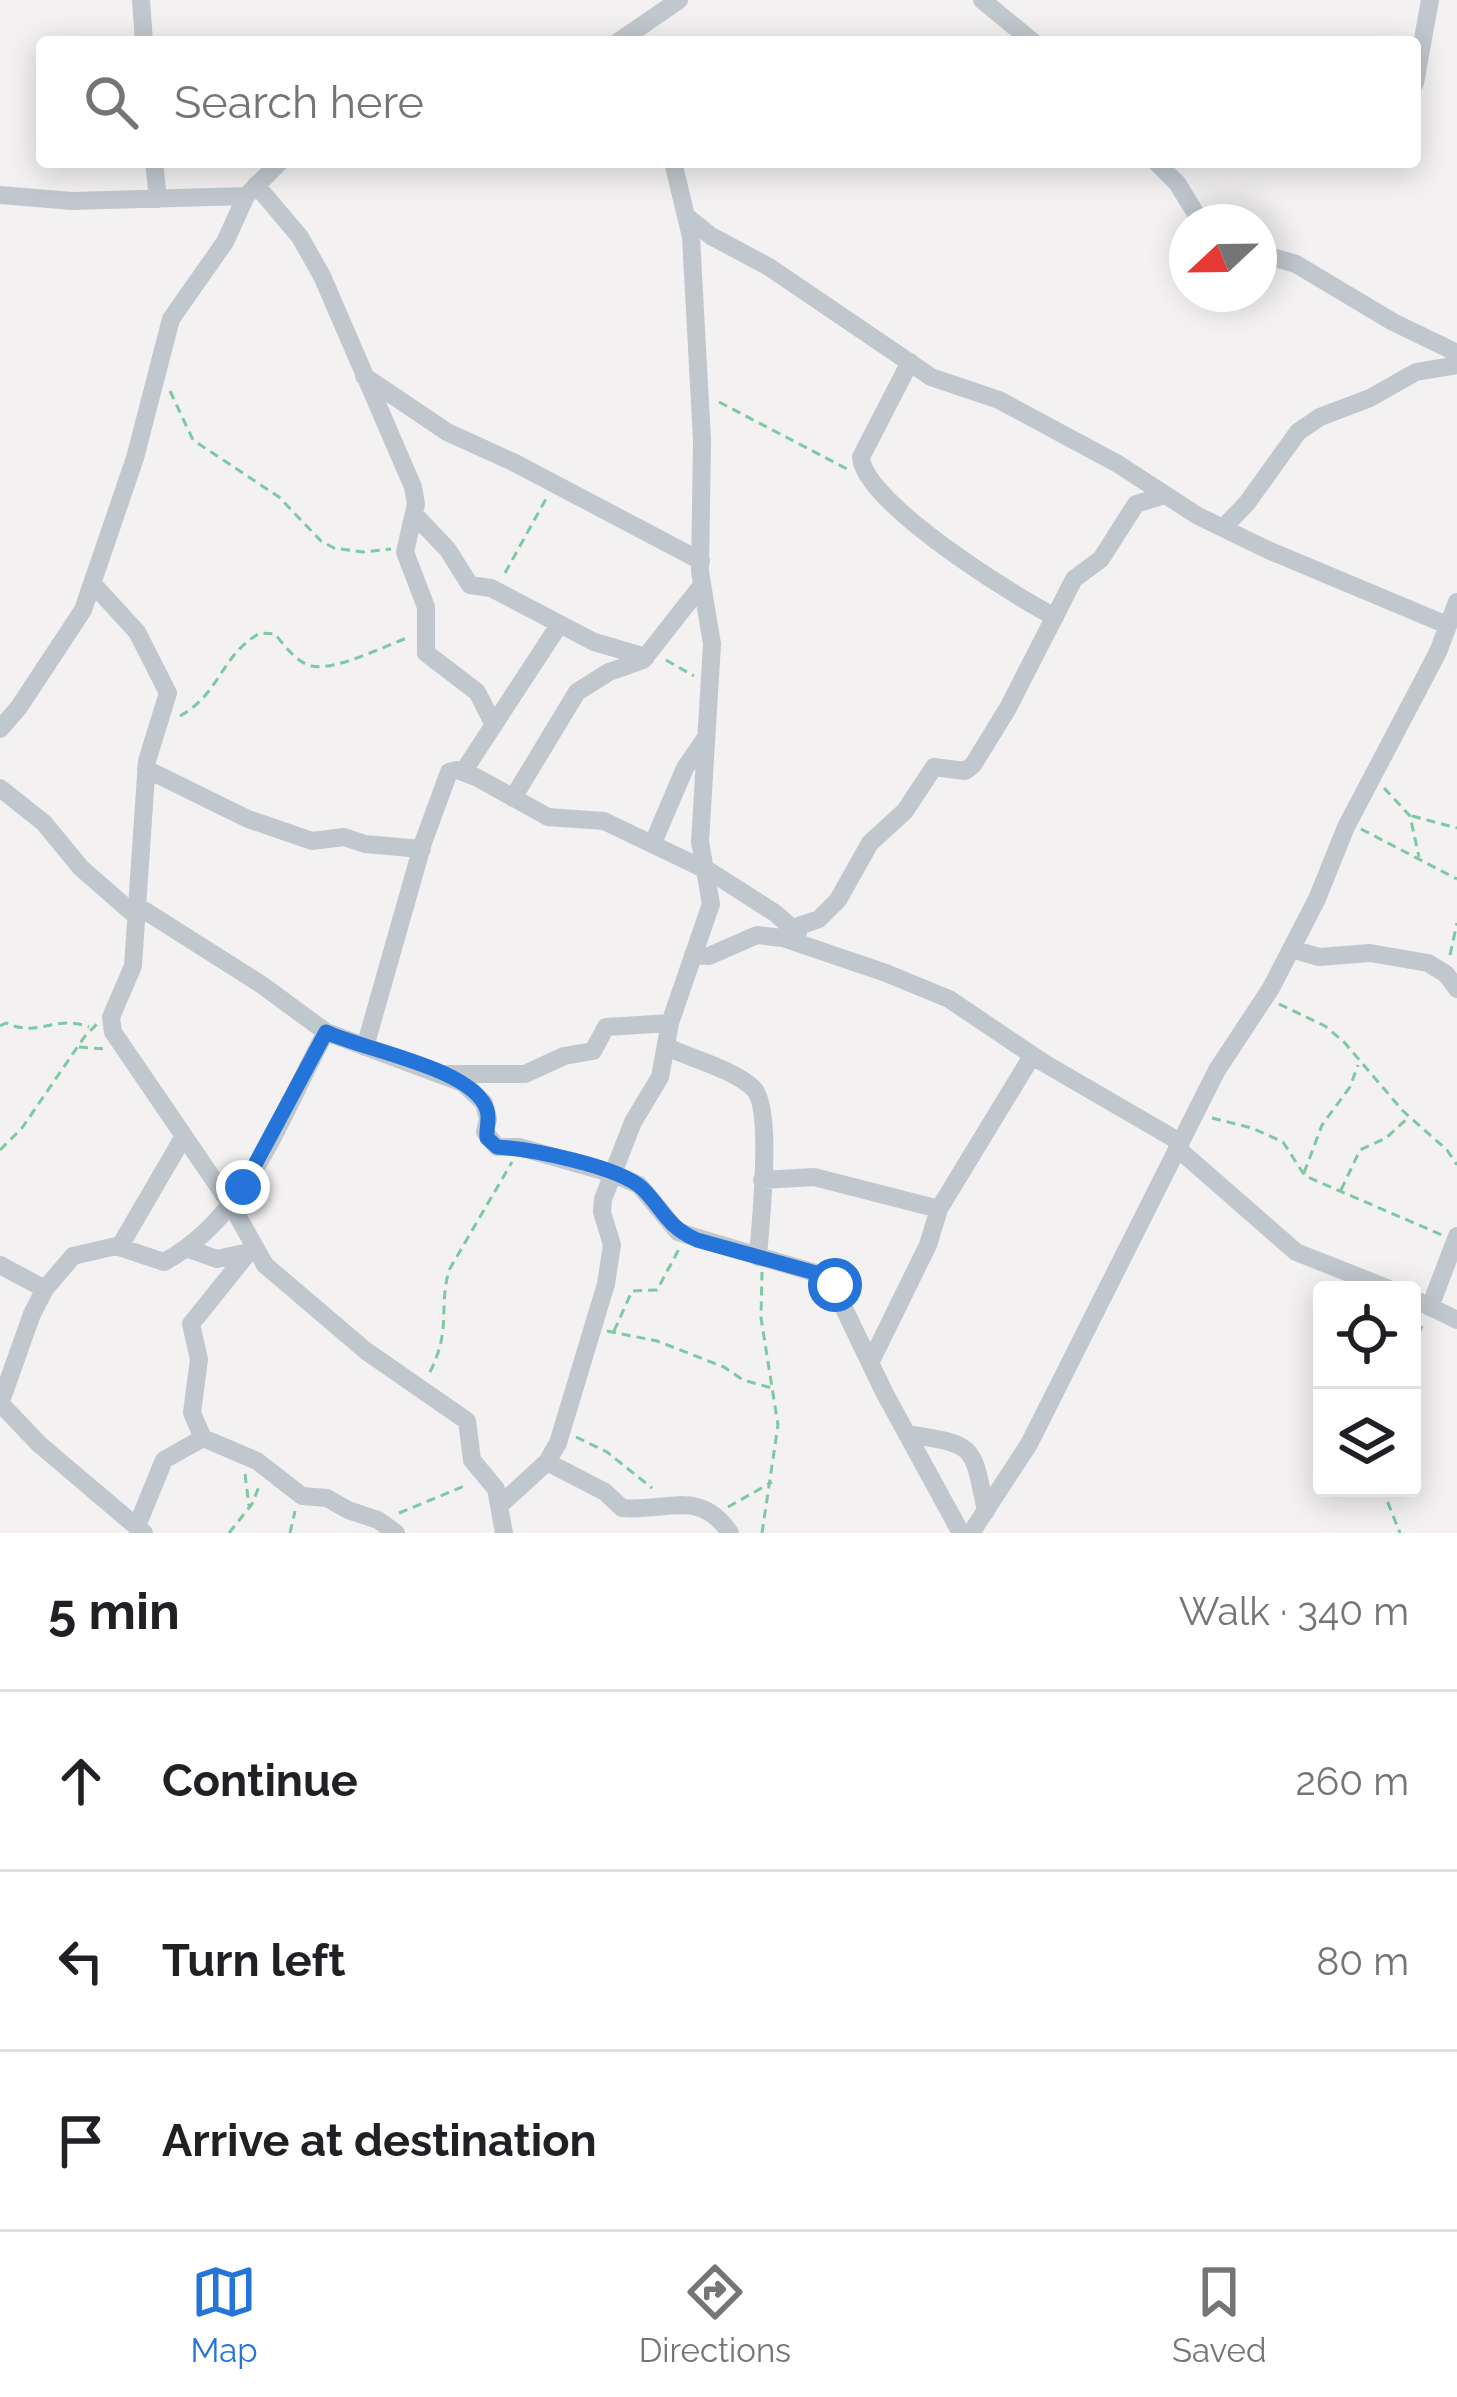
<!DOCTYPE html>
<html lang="en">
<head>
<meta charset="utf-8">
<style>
	body { margin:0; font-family:Raleway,sans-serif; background:#f6f6f6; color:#202124 }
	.controls { position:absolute; right:36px; bottom:36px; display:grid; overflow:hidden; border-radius:12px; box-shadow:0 6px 30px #0003 }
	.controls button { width:108px; height:108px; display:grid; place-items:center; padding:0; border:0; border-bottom:3px solid #e0e0e0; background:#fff; color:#202124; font:60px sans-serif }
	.compass { position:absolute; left:1169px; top:204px; width:108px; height:108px; border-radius:50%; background:#fff; box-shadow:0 6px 30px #0003; rotate:248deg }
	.stop { position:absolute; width:36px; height:36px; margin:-27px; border:9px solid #2574d9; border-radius:50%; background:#fff }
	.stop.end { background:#2574d9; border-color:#fff; box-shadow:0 3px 12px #0008 }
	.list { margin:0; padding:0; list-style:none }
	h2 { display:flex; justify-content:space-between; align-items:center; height:156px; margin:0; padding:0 48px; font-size:51px }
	h2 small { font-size:39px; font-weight:400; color:#757577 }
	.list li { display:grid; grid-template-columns:78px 1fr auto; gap:36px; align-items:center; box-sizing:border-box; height:180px; padding:0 48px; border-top:3px solid #e0e0e0 }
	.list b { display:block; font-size:45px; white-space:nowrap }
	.list em { font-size:39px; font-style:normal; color:#757577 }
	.icon { flex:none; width:66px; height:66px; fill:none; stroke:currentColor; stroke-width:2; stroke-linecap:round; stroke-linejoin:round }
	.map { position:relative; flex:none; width:1457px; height:1533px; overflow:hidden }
	.search { position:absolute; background:#fff; box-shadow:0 6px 30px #0003; left:36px; right:36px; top:36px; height:132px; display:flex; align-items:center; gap:30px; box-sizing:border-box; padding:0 42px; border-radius:12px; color:#757577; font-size:45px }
	.sheet { height:696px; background:#fff }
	nav { display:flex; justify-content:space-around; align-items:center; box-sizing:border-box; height:168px; border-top:3px solid #e0e0e0; background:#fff; font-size:33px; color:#757577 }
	nav a { display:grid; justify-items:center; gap:6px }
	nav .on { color:#2574d9 }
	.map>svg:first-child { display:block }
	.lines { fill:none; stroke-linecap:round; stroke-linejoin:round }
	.path { stroke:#7dc9a3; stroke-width:3; stroke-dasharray:9 6; stroke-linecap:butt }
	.minor { stroke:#c0c8ce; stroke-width:18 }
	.route { stroke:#2574d9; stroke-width:15 }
</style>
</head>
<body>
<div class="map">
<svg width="1457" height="1533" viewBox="0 0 1457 1533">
	<rect width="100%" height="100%" fill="#f3f1f1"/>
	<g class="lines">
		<path class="path" d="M170,391L193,440L279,497L321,541L334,548L363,552L391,549
			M719,402L849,470
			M505,573L547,497
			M666,660L694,676
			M180,716C221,693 220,656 260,633L275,634C284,645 297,663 312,666C336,671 384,646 407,638
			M1384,788L1410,816L1419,857
			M1412,816L1457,828
			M1361,829L1457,879
			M1450,955L1457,923
			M1279,1004L1325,1026L1344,1042L1403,1111L1447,1150L1457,1165
			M0,1026L6,1023C38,1038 56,1014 89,1027
			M79,1047L105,1049
			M1212,1118L1252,1128L1283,1142L1305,1176L1442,1235
			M0,1150L22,1128L85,1036L97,1024
			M1304,1173L1322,1125L1350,1087L1358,1065
			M1341,1190L1360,1150L1386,1138L1409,1117
			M607,1331L657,1341L724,1367L743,1380L772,1388
			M614,1331L632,1291L657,1290L679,1249
			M1412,1348L1424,1322
			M430,1372C452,1327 438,1312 449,1270L512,1162
			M576,1437L607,1452L652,1488
			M245,1474L249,1506
			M1382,1488L1400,1533
			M728,1507L772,1482
			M399,1513L467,1485
			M229,1533L252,1504L260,1484
			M290,1533L295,1511
			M762,1533L778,1425L761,1318L762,1272"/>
		<path class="minor" d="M141,0L144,42
			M982,0L1033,42
			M618,42L679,0
			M1415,83L1430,0
			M154,162L158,199
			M1156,162L1177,183L1201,222
			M256,185L300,237L322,276L413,487L416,504L405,552L426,607V653L477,692L494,725
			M0,195L72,201L246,196
			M686,216L711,236L769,267L931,377L999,400L1118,464L1198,516L1268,550L1447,625
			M1259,253L1296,264L1393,322L1457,353
			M910,362L861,457C863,502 1014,596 1055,617
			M364,376L447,432L515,463L701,561
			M414,514L448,550L470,585L491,588L594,642L646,657
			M1223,528L1247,503L1298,432L1320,417L1370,398L1416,372L1457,365
			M93,584L137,632L168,693L147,761L133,966L111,1017L113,1032L233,1208L265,1265L366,1351L467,1421L472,1460L496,1489L504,1533
			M0,729L19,707L83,610L135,458L171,319L225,242L246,196L280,162
			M146,769L248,819L312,841L344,837L365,844L422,849
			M463,772L559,625
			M0,788L44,823L81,868L136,916
			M513,798L577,692L609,672L643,660L702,585
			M653,843L685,768L704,740
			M703,867L775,913L798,933
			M136,905L262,985L326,1032L463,1083L484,1103L488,1119L485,1132L497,1147H519L614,1174L639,1185L678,1232L829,1277L884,1392L961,1533
			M793,928L819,919L838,900L870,843L905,811L934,767L965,771L973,765L1008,708L1074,579L1101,559L1136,504L1165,495
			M1291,949L1319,957L1370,953L1428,963L1446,974L1457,989
			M693,955L709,956L757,935L783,938L886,973L949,999L1044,1063L1180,1142
			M365,1047L423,843L449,772L457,770L476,777L548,817L604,821L704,869
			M667,1047C693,1059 732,1069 753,1088C774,1107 760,1226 758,1257
			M445,1074H525L564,1056L593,1051L606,1027L670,1023
			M1177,1148L1296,1252L1392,1290
			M762,1180L814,1177L939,1209
			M120,1246L184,1136
			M186,1248L217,1259L249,1252
			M248,1253L191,1324L199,1359L192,1413L203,1438L257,1461L302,1496L327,1498L348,1510L378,1520L396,1533
			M0,1265L45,1289
			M1412,1298L1457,1320
			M1430,1307L1457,1236
			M870,1363L928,1245L939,1209L1032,1056
			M0,1403L39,1444L144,1533
			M0,1404L32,1314L45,1289L73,1256L116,1246L164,1262C249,1216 282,1112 326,1032
			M907,1434C976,1445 972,1443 986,1511
			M547,1462L605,1492L622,1508C667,1512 700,1488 730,1533
			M500,1505L547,1462L558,1443L606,1284L612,1245L602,1212L603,1199L633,1122L660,1077L670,1023L711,904L700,842L712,644L700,572L702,440L691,237L673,162
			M137,1526L164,1460L203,1438
			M971,1533L1029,1444L1217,1070L1271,988L1317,899L1346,827L1438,652L1457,602"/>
	</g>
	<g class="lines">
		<path class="route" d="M243,1187L326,1032C363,1050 474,1068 487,1110C490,1119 486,1129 487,1138L497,1147C530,1149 619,1166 643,1189C664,1210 666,1226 697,1240L823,1275L835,1285"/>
	</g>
</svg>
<div class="controls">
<button><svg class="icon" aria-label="locate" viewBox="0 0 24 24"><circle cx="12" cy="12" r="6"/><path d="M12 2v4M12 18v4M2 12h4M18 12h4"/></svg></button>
<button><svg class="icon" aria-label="layers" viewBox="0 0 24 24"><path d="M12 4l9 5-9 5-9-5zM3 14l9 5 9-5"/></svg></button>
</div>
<svg class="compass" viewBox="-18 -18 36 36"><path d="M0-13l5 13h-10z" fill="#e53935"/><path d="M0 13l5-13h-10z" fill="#757577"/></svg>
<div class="stop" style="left:835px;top:1285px"></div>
<div class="stop end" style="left:243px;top:1187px"></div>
<div class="search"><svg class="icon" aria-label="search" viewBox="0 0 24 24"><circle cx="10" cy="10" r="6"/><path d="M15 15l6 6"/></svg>Search here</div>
</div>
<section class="sheet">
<h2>5 min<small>Walk · 340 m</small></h2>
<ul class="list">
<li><svg class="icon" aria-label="ahead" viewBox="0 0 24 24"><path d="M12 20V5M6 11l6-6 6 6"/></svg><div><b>Continue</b></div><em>260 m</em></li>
<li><svg class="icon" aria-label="left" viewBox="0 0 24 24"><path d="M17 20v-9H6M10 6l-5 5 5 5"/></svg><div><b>Turn left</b></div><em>80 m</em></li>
<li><svg class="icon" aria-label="arrive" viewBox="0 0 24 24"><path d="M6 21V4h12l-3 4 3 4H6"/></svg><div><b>Arrive at destination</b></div></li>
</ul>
</section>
<nav>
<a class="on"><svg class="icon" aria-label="map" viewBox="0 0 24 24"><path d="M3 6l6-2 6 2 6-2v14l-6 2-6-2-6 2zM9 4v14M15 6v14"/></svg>Map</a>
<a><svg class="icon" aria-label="directions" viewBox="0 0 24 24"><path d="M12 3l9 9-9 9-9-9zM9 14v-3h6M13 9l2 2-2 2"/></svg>Directions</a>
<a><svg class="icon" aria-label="saved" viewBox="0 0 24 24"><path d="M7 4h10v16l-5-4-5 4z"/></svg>Saved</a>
</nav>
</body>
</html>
